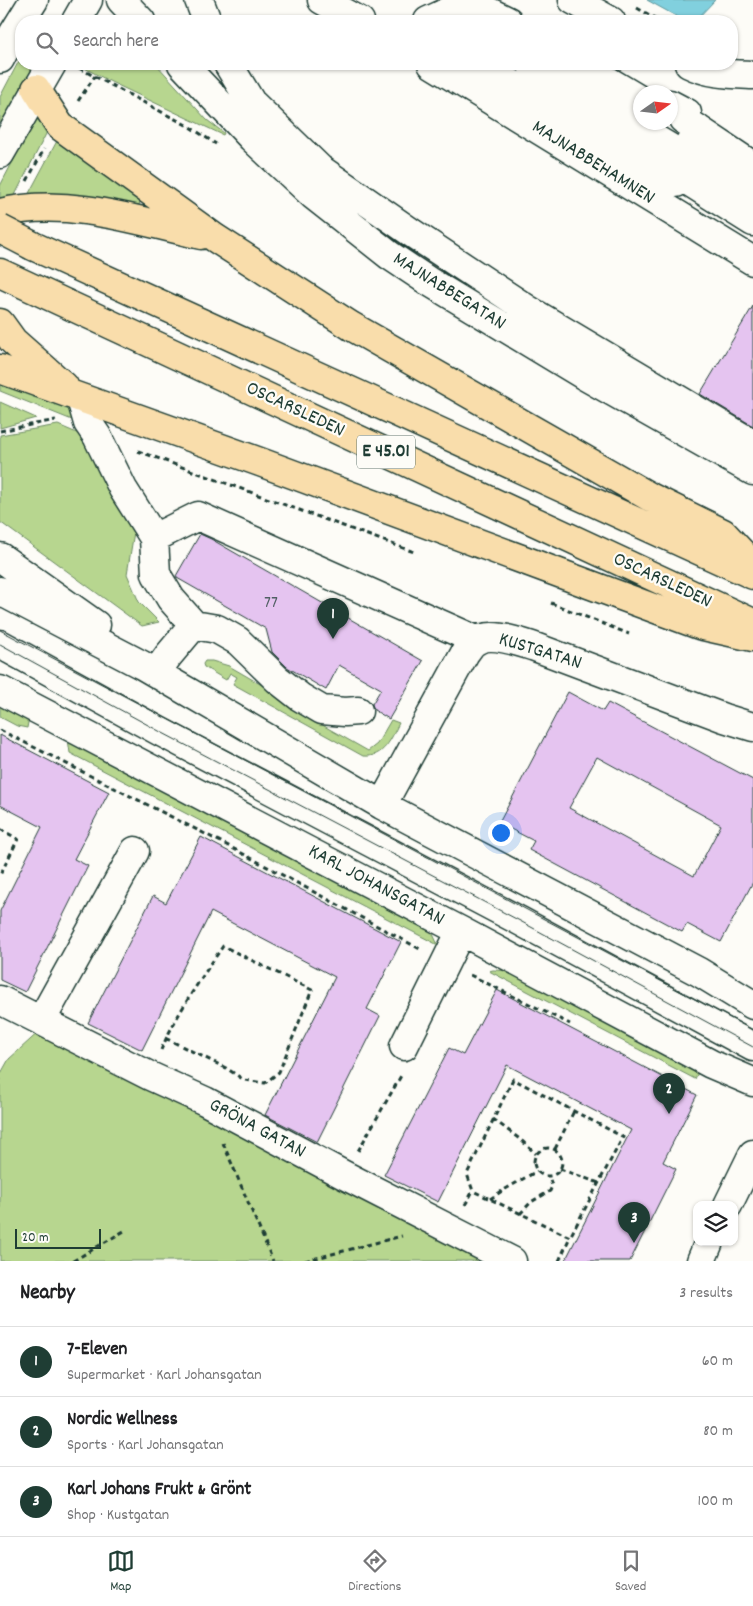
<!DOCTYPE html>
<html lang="en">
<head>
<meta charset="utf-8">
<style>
	body { margin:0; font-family:Dekko,sans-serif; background:#f2f2f2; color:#202124 }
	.controls { position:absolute; right:15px; bottom:15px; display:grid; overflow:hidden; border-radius:10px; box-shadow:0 1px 4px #0004 }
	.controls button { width:45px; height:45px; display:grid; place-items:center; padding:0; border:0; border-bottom:1px solid #e0e0e0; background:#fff; color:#202124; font:25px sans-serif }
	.compass { position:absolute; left:633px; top:85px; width:45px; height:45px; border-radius:50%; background:#fff; box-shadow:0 1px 4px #0004; rotate:76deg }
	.scale { position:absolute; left:15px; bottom:12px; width:86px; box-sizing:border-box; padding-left:5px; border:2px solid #1f3d34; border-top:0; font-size:14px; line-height:18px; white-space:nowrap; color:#1f3d34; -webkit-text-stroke:4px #fdfcf7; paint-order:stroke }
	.you { position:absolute; left:500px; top:832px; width:18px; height:18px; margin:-12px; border:4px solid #fff; border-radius:50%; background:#1a73e8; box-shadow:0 0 0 8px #1a73e833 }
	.badge { display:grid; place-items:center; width:32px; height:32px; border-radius:50%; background:#1f3d34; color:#fff; font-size:16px; font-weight:700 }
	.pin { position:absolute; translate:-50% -41px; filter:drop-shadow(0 1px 2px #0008) }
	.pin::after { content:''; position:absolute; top:26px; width:18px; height:15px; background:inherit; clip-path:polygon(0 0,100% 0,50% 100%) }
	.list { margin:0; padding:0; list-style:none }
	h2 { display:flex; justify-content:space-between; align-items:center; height:65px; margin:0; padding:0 20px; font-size:21px }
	h2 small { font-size:16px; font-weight:400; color:#757577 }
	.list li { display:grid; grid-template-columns:32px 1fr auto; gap:15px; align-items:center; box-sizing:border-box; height:70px; padding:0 20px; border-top:1px solid #e0e0e0 }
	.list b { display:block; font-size:19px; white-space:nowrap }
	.list p { margin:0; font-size:16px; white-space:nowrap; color:#757577 }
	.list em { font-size:16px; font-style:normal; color:#757577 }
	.icon { flex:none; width:28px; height:28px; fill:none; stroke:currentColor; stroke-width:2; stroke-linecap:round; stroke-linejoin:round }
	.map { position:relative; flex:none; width:753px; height:1261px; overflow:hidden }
	.search { position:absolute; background:#fff; box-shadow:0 1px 4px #0004; left:15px; right:15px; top:15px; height:55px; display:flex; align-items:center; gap:12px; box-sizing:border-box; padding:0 18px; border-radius:20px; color:#757577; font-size:19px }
	.sheet { height:275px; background:#fff }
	nav { display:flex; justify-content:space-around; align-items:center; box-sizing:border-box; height:70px; border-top:1px solid #e0e0e0; background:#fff; font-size:14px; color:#757577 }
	nav a { display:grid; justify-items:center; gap:2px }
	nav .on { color:#1f3d34 }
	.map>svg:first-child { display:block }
	.green { fill:#b7d68f; stroke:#6b8a62 }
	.water { fill:#81d0de; stroke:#5a959a }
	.building { fill:#e5c4f0; stroke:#1f3d34; fill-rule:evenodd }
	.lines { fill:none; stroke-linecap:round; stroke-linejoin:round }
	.minor-casing { stroke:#1f3d34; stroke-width:31 }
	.highway-casing { stroke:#1f3d34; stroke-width:31 }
	.path { stroke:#1f3d34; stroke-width:3; stroke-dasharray:5 4; stroke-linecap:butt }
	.minor { stroke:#fdfcf7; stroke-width:28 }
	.highway { stroke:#f9ddab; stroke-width:28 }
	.tram { stroke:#1f3d34; stroke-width:1 }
	.highway-bridge-casing { stroke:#1f3d34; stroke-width:31; stroke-linecap:butt }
	.highway-bridge { stroke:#f9ddab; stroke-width:28 }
	.labels { text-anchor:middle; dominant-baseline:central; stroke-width:4.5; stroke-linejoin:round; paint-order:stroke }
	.number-label { font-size:18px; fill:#505f63 }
	.shield { fill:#fdfcf7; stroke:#62766e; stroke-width:1 }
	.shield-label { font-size:19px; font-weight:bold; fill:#1f3d34 }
	.street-label { font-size:20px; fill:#1f3d34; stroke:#fdfcf7 }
</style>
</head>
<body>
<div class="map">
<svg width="753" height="1261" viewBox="0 0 753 1261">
	<rect width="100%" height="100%" fill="#fdfcf7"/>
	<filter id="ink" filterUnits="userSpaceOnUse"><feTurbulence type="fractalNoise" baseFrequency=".02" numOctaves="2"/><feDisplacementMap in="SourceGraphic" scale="10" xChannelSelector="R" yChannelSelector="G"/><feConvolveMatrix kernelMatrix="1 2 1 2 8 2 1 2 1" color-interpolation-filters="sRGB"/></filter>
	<g filter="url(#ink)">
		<path class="green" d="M21,57V64H38L0,139V97Z
			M77,64H156L207,120L224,133L223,135L111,82Z
			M38,118L47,132L13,199L3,202L0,199V186L35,119Z
			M57,141L73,153L141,194L142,198L138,207L27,197Z
			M0,380L72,408L82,424L0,391Z
			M0,402L36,418L0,428Z
			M58,425L91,439L135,526L127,574L139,602L159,622L142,626L0,522V435Z
			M205,661H212L229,666L298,706L324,726L368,751L377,744L391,720L399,723C391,739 384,758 363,756L233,684L237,677L230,673L226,680L204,667L203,664Z
			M0,700L29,717L27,728L17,726L0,717Z
			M68,739L424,923L433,934L438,945L70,753Z
			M493,970L515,971L700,1068L695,1079L489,971Z
			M41,1030L484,1261H0V1075L9,1059Z"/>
		<path class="water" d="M647,0H715L695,21H685Z"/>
		<path class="building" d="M753,306V426L700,394Z
			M200,534L211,539L423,661L389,719L374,710L372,704L381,689L339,665L326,690L287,667L272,652L266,629L177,578L176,576Z
			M568,692L603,711L608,703L753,780V882L721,942L687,924L682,932L529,850L534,841L499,823ZM597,757L721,825L694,876L569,808Z
			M0,735L109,792L74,859L88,866L25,992L0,980V911L42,827L0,805Z
			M201,837L401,942L367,1009L380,1016L317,1142L265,1115L335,977L211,912L142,1050L88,1023L153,896L166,903Z
			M497,990L697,1095L663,1162L676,1169L630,1261H565L631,1130L507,1065L438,1202L384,1175L449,1048L463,1055Z"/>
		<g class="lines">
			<defs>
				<path id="minor" d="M121,0L141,21
					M199,0L207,21
					M322,0L360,21
					M573,0L611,21
					M76,21L88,0
					M428,21L469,2L508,21
					M0,59L13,34L34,0
					M182,64L252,138L313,195L389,255L428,281L585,376L753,471
					M228,64L251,102L320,169L412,233L527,309L753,444
					M432,64L753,261
					M479,64L676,183L693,154L686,149L698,129L683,119L687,113L670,104
					M531,64L690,160
					M580,64L640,100
					M689,64C709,74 731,74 753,75
					M698,129L753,166
					M0,154L52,64
					M693,154L753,194
					M680,176L753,222
					M81,399L88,423L97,436L123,489L154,538L156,574L171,599L194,625L217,629L238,641L277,679L300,697L322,710L345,712L358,711
					M154,538L198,516L476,640
					M0,557L96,625
					M0,591L142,665L382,805L699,972L753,1005
					M0,644L159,731L520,921L753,1047
					M156,673L168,656L194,625
					M0,690L461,931L711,1064L753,1082
					M382,805L465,653C468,649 472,643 476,641C490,631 519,642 535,647L724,718L753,727
					M0,1000L150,1076L205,1101L344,1175L512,1261
					M41,1021L135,851
					M404,1046L461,931
					M728,1205L753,1154
					M701,1261L709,1242"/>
				<path id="highway" d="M36,89L60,126L215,238L351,326L650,497L723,533L753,565
					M0,213C67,197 136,220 201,235
					M33,246L753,575
					M0,273L753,623
					M0,323L13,341L64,386
					M0,369L260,462L699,625L753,637"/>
			</defs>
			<use href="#minor" class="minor-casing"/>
			<use href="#highway" class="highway-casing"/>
			<path class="path" d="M637,8L660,21
				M79,68L190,127L216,144
				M78,101L95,76
				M27,181L44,149
				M0,431L56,420
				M138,451L414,552
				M551,603L629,634
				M0,730L221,842L420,949
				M0,829L18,839L0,875
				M470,975L570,1024
				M161,1050C177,1013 200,980 223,946L312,990L279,1072L265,1083L244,1080L226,1068L167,1039
				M493,1119L521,1140L536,1154
				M223,1143L273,1261
				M534 1162a14 14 0 1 1 28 0a14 14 0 1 1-28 0Z
				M555,1149L574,1111
				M358,1151L402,1074
				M560,1169L599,1183
				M490,1199L502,1191L537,1171
				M465,1205L473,1191L467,1174L513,1079L623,1137L570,1237L473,1191
				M520,1214L531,1202L550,1191L552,1186L549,1176
				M73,1261L124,1231
				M305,1261L402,1236
				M559,1261L570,1237"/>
			<use href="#minor" class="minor"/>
			<use href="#highway" class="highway"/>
			<path class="tram" d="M0,630L753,1030
				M0,644L159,731L520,921L753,1047"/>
			<defs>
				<path id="highway-bridge" d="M0,229L33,246"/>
			</defs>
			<use href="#highway-bridge" class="highway-bridge-casing"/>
			<use href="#highway-bridge" class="highway-bridge"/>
		</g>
	</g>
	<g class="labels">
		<g class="number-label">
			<text x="271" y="603">77</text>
		</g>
		<rect class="shield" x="357" y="435.5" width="58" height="33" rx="4"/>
		<g class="shield-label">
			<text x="386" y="452">E 45.01</text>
		</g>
		<g class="street-label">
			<text transform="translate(593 163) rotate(32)">MAJNABBEHAMNEN</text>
			<text transform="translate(449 292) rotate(32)">MAJNABBEGATAN</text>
			<text transform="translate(295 410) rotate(25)">OSCARSLEDEN</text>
			<text transform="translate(662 581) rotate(25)">OSCARSLEDEN</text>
			<text transform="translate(540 652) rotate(17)">KUSTGATAN</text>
			<text transform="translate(376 886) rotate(28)">KARL JOHANSGATAN</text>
			<text transform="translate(257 1129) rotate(28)">GRÖNA GATAN</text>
		</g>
	</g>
</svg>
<div class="controls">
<button><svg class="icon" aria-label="layers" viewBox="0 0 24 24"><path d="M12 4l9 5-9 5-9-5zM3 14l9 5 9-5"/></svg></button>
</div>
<svg class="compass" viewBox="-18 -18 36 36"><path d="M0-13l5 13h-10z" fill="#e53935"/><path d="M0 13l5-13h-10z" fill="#757577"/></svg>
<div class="scale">20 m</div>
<div class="you"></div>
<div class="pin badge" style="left:333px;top:639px">1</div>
<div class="pin badge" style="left:669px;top:1114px">2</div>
<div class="pin badge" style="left:634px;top:1243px">3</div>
<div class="search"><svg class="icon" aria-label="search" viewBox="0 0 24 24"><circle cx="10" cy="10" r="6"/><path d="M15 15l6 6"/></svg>Search here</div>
</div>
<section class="sheet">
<h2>Nearby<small>3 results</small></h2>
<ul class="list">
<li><span class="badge">1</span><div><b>7-Eleven</b><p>Supermarket · Karl Johansgatan</p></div><em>60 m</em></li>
<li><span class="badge">2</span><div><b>Nordic Wellness</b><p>Sports · Karl Johansgatan</p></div><em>80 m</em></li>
<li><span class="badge">3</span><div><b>Karl Johans Frukt &amp; Grönt</b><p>Shop · Kustgatan</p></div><em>100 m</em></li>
</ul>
</section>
<nav>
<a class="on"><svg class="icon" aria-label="map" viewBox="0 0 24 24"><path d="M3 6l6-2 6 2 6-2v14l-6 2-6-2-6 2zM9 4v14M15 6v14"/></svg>Map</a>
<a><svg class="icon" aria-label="directions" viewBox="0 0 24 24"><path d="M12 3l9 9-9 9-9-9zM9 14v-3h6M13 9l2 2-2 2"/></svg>Directions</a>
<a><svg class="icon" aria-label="saved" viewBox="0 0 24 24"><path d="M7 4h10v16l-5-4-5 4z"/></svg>Saved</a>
</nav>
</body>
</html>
